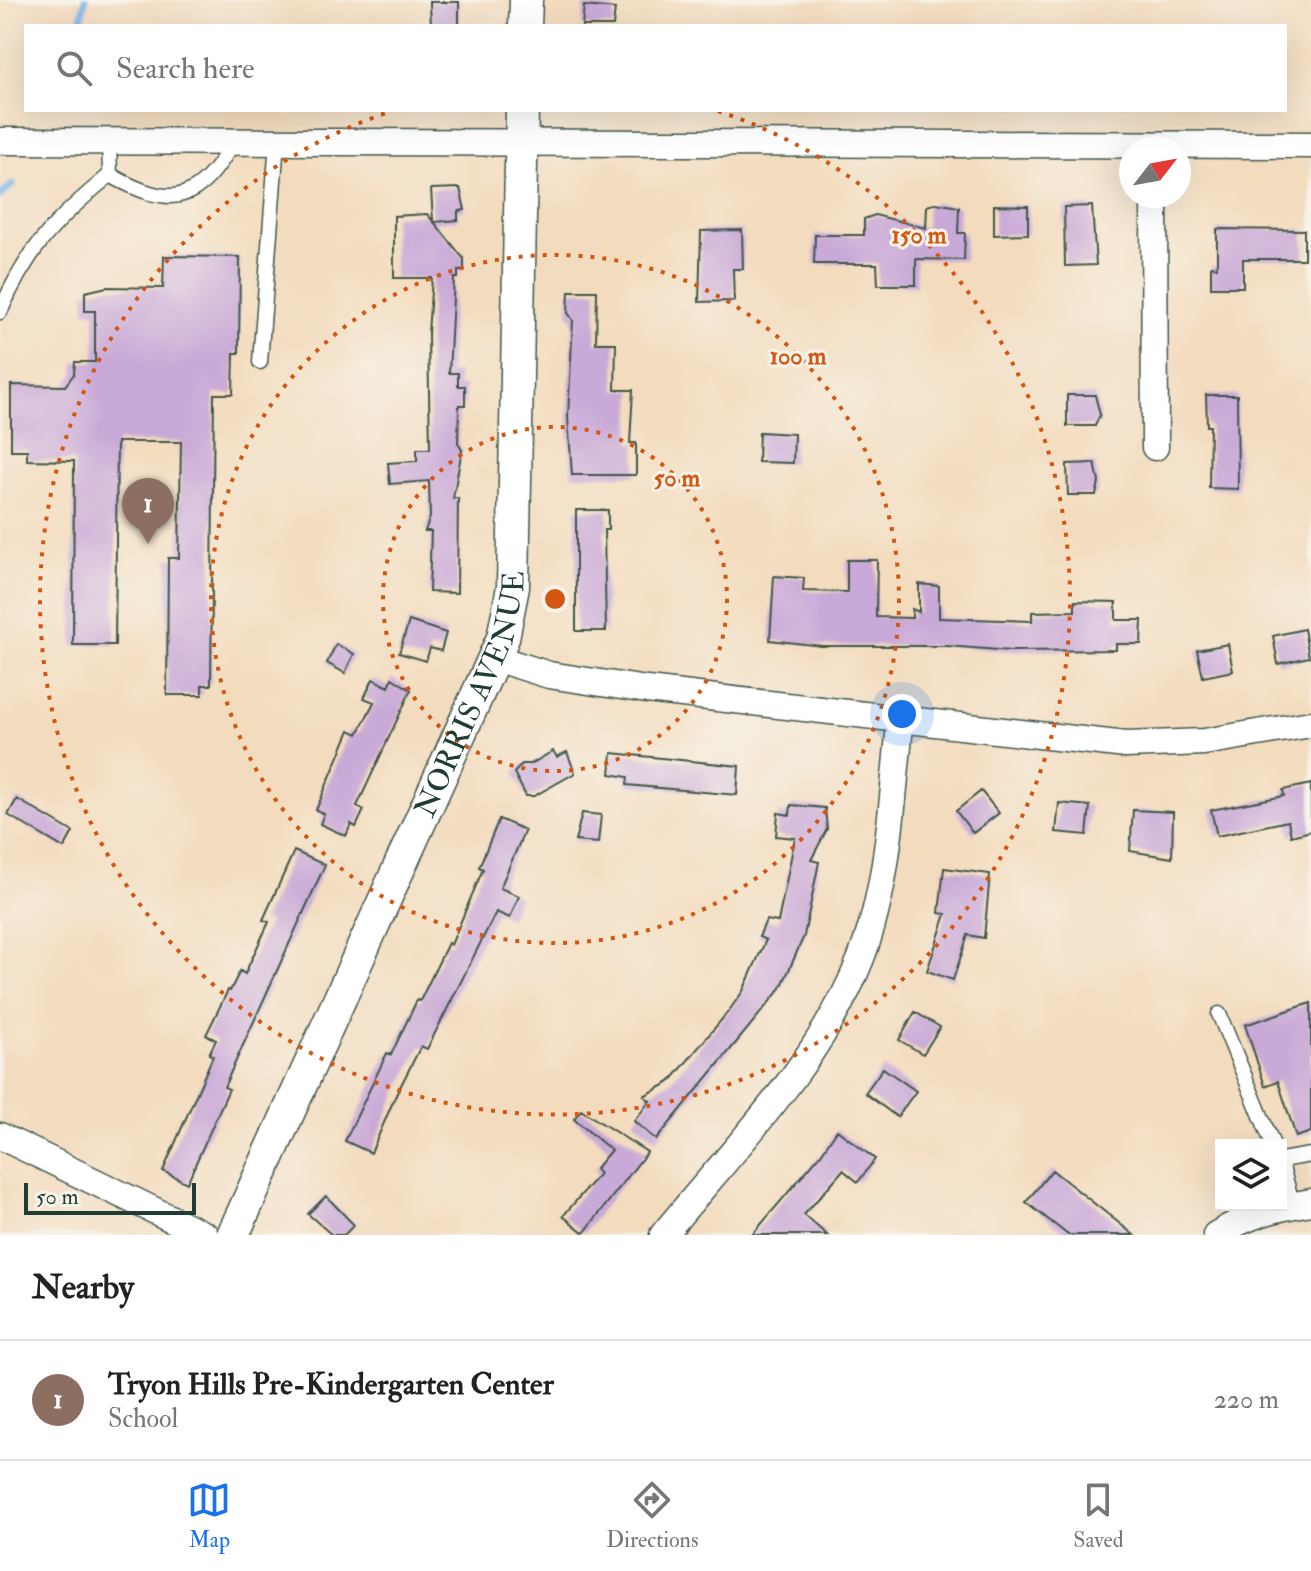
<!DOCTYPE html>
<html lang="en">
<head>
<meta charset="utf-8">
<style>
	body { margin:0; font-family:"IM FELL Double Pica",serif; background:#f2f2f2; color:#222 }
	.controls { position:absolute; right:24px; bottom:24px; display:grid; overflow:hidden; border-radius:0px; box-shadow:0 8px 32px #0002 }
	.controls button { width:72px; height:72px; display:grid; place-items:center; padding:0; border:0; border-bottom:2px solid #e0e0e0; background:#fff; color:#222; font:40px sans-serif }
	.compass { position:absolute; left:1119px; top:136px; width:72px; height:72px; border-radius:50%; background:#fff; box-shadow:0 8px 32px #0002; rotate:59deg }
	.scale { position:absolute; left:24px; bottom:20px; width:172px; box-sizing:border-box; padding-left:8px; border:4px solid #1f3d34; border-top:0; font-size:22px; line-height:28px; white-space:nowrap; color:#1f3d34; -webkit-text-stroke:6px #f7f3e8; paint-order:stroke }
	.you { position:absolute; left:902px; top:714px; width:28px; height:28px; margin:-20px; border:6px solid #fff; border-radius:50%; background:#1a73e8; box-shadow:0 0 0 12px #1a73e833 }
	.badge { display:grid; place-items:center; width:52px; height:52px; border-radius:50%; background:#1a73e8; color:#fff; font-size:26px; font-weight:700 }
	.pin { position:absolute; translate:-50% -66px; filter:drop-shadow(0 2px 4px #0008) }
	.pin::after { content:''; position:absolute; top:42px; width:28px; height:24px; background:inherit; clip-path:polygon(0 0,100% 0,50% 100%) }
	.list { margin:0; padding:0; list-style:none }
	h2 { display:flex; justify-content:space-between; align-items:center; height:104px; margin:0; padding:0 32px; font-size:34px }
	h2 small { font-size:26px; font-weight:400; color:#767676 }
	.list li { display:grid; grid-template-columns:52px 1fr auto; gap:24px; align-items:center; box-sizing:border-box; height:120px; padding:0 32px; border-top:2px solid #e0e0e0 }
	.list b { display:block; font-size:30px; white-space:nowrap }
	.list p { margin:0; font-size:26px; white-space:nowrap; color:#767676 }
	.list em { font-size:26px; font-style:normal; color:#767676 }
	.icon { flex:none; width:44px; height:44px; fill:none; stroke:currentColor; stroke-width:2; stroke-linecap:round; stroke-linejoin:round }
	.map { position:relative; flex:none; width:1311px; height:1235px; overflow:hidden }
	.search { position:absolute; background:#fff; box-shadow:0 8px 32px #0002; left:24px; right:24px; top:24px; height:88px; display:flex; align-items:center; gap:20px; box-sizing:border-box; padding:0 28px; border-radius:0px; color:#767676; font-size:30px }
	.sheet { height:224px; background:#fff }
	nav { display:flex; justify-content:space-around; align-items:center; box-sizing:border-box; height:112px; border-top:2px solid #e0e0e0; background:#fff; font-size:22px; color:#767676 }
	nav a { display:grid; justify-items:center; gap:4px }
	nav .on { color:#1a73e8 }
	.map>svg:first-child { display:block }
	.lines { fill:none; stroke-linecap:round; stroke-linejoin:round }
	.stream { stroke:#7eb3ec; stroke-width:7 }
	.building { fill:#c9a9d7 }
	.service-casing { stroke:#3f5549; stroke-width:17 }
	.minor-casing { stroke:#3f5549; stroke-width:29 }
	.tertiary-casing { stroke:#3f5549; stroke-width:35 }
	.service { stroke:#fff; stroke-width:14 }
	.minor { stroke:#fff; stroke-width:26 }
	.tertiary { stroke:#fff; stroke-width:32 }
	.ring { fill:none; stroke:#d45610; stroke-width:4; stroke-dasharray:4 8 }
	.labels { text-anchor:middle; dominant-baseline:central; stroke-width:6; stroke-linejoin:round; paint-order:stroke }
	.street-label { font-size:30px; fill:#1f3d34; stroke:#f7f3e8 }
	.centre { fill:#d45610; stroke:#f7f3e8; stroke-width:4 }
	.ring-label { font-size:24px; text-anchor:middle; font-weight:bold; fill:#d45610; stroke:#f7f3e8; stroke-width:6; stroke-linejoin:round; paint-order:stroke }
</style>
</head>
<body>
<div class="map">
<svg width="1311" height="1235" viewBox="0 0 1311 1235">
	<rect width="100%" height="100%" fill="#f7f3e8"/>
	<filter id="ink" filterUnits="userSpaceOnUse"><feTurbulence type="fractalNoise" baseFrequency=".0125" numOctaves="2"/><feDisplacementMap in="SourceGraphic" scale="16" xChannelSelector="R" yChannelSelector="G"/><feConvolveMatrix kernelMatrix="1 2 1 2 8 2 1 2 1" color-interpolation-filters="sRGB"/></filter>
	<filter id="wash" filterUnits="userSpaceOnUse"><feTurbulence type="fractalNoise" baseFrequency=".006" numOctaves="4" result="noise"/><feDisplacementMap in="SourceGraphic" scale="32" xChannelSelector="R" yChannelSelector="G"/><feGaussianBlur stdDeviation="1.8" result="paint"/><feColorMatrix in="noise" values="0 0 0 0 0 0 0 0 0 0 0 0 0 0 0 0 0 1.4 0 .05"/><feComposite in="paint" operator="in"/></filter>
	<g filter="url(#wash)">
		<rect width="100%" height="100%" fill="#f3dbbd"/>
		<g class="lines">
			<path class="stream" d="M80,26L85,0
				M0,196L13,184"/>
		</g>
		<g id="blocks">
			<path class="building" d="M430,2H459V26H431Z
				M584,6L615,9L613,26H582Z
				M460,188L465,210L458,211V220L434,222L464,259V271H458V278H454L449,373H458V386H465V405H459L458,443L462,450L453,498H458L457,593L429,592L431,531H425L430,517L429,481L390,484L388,463L417,461V449H430L428,333L432,278H394V216L427,214L433,221L431,189Z
				M936,203L959,207L958,233H965L964,260L916,259V285H878L877,264H814L815,235H864V219L875,215L926,228L927,206Z
				M994,205L1028,206V234L994,235Z
				M1092,206L1096,265L1065,266L1064,207Z
				M1217,229L1304,230V259H1243V287H1211V266L1217,267Z
				M742,230L743,269H733L734,301L699,302L701,231Z
				M164,256L240,257L239,353H234L233,394H214L211,685H202V695H167L168,558H179L181,442H117L115,645H73L74,461L27,460V450H11V385L65,386L74,374L75,362H95V311H85V292L107,287L163,288Z
				M569,291H597L596,343H616L615,390H633L630,443H636V475H572L568,417L573,320L568,313Z
				M1067,395H1095L1100,415L1095,426H1067Z
				M1206,395H1237L1238,489L1209,488L1210,426H1207Z
				M759,432L794,434L793,463L758,462Z
				M1095,463L1099,482L1096,495H1068L1067,464Z
				M576,510H608V530H604L606,631H576Z
				M847,560H877L876,617L912,618V609L919,612V584L939,586V618L1032,621V612L1075,611V601L1116,602V620H1142L1141,644H1116V650L1011,651L947,646H822L770,640L774,576L804,578L803,591L847,592Z
				M409,621L446,633L441,651L430,648L426,661L399,653Z
				M1304,629L1309,657L1278,664L1273,636Z
				M336,644L354,654L345,673L327,663Z
				M1228,644L1233,671L1203,677L1197,650Z
				M392,678L411,690L357,806L364,810L356,827L351,824L346,836L320,824L324,814L316,810L350,730L358,734L374,702L364,698L373,679L389,687Z
				M553,751L557,757L567,752L575,773L534,796H526L514,773L522,764H531Z
				M612,753L739,766L737,795L627,785L628,777L610,774Z
				M1311,784V831L1291,836L1288,821L1217,836L1211,810L1284,796L1283,790Z
				M981,791L999,813L973,833L956,811Z
				M17,799L73,832L64,848L8,815Z
				M1059,803L1090,806L1087,835L1056,832Z
				M791,805L825,808L827,829L811,860L819,862L804,936L781,988L656,1140L634,1121L650,1101L644,1096L670,1082L728,1012L743,991L766,940L759,937L766,920L778,922L795,838L776,836L778,813L790,815Z
				M1133,810L1173,812L1172,858L1130,851Z
				M582,813L601,815L598,843L575,841Z
				M499,819L525,830L500,888L519,896L510,918L496,912L427,1049L421,1046L395,1097L371,1153L345,1141L387,1053L391,1055L417,1000L420,1001L448,943L451,945L483,869L479,867Z
				M294,851L325,865L224,1087L229,1089L187,1183L163,1171L213,1056L209,1054L216,1040L206,1035L228,990L230,991L240,971L245,974L248,967L269,922L263,920Z
				M944,868L990,874L984,938L968,935L953,980L927,971L946,914L939,913Z
				M1311,1003V1132L1296,1137L1278,1081L1265,1086L1245,1025Z
				M915,1012L940,1027L923,1054L899,1040Z
				M883,1068L916,1091L897,1117L865,1093Z
				M581,1110L647,1152L584,1233L563,1216L599,1174L595,1169L611,1150L574,1119Z
				M837,1130L875,1159L858,1182L843,1170L804,1215L827,1235H752L821,1154Z
				M1052,1170L1134,1235H1068L1026,1202Z
				M326,1196L354,1225L344,1235H332L308,1214Z"/>
		</g>
	</g>
	<g filter="url(#ink)">
		<use href="#blocks" fill-opacity="0" stroke="#3f5549" stroke-width="2"/>
		<g class="lines">
			<defs>
				<path id="service" d="M109,141L110,175C173,210 198,203 234,141
					M0,312C28,248 56,219 110,175
					M260,362L277,142
					M1219,1014L1273,1145
					M1281,1160L1311,1155
					M1281,1164L1293,1205"/>
				<path id="minor" d="M0,141L1311,145
					M1154,196L1155,447
					M495,658L549,675L647,690L1126,745L1204,742L1311,724
					M0,1136L205,1235
					M663,1235C733,1149 821,1062 861,958C890,883 892,795 901,717
					M1216,1235C1247,1215 1275,1208 1311,1202"/>
				<g id="tertiary">
					<path d="M525,26L526,0"/>
					<path id="s1" d="M233,1235L503,638L513,587L522,110"/>
				</g>
			</defs>
			<use href="#service" class="service-casing"/>
			<use href="#minor" class="minor-casing"/>
			<use href="#tertiary" class="tertiary-casing"/>
			<use href="#service" class="service"/>
			<use href="#minor" class="minor"/>
			<use href="#tertiary" class="tertiary"/>
		</g>
	</g>
	<g class="ring">
		<circle cx="555" cy="599" r="172"/>
		<circle cx="555" cy="599" r="344"/>
		<path d="M718 111A515 515 0 1 1 392 111"/>
	</g>
	<g class="labels">
		<g class="street-label">
			<text stroke="none"><textPath href="#s1" startOffset="592">NORRIS AVENUE</textPath></text>
		</g>
	</g>
	<circle cx="555" cy="599" r="12" class="centre"/>
	<g class="ring-label">
		<text x="919" y="243">150 m</text>
		<text x="798" y="364">100 m</text>
		<text x="677" y="486">50 m</text>
	</g>
</svg>
<div class="controls">
<button><svg class="icon" aria-label="layers" viewBox="0 0 24 24"><path d="M12 4l9 5-9 5-9-5zM3 14l9 5 9-5"/></svg></button>
</div>
<svg class="compass" viewBox="-18 -18 36 36"><path d="M0-13l5 13h-10z" fill="#e53935"/><path d="M0 13l5-13h-10z" fill="#767676"/></svg>
<div class="scale">50 m</div>
<div class="you"></div>
<div class="pin badge" style="left:148px;top:544px;background:#8d6e63">1</div>
<div class="search"><svg class="icon" aria-label="search" viewBox="0 0 24 24"><circle cx="10" cy="10" r="6"/><path d="M15 15l6 6"/></svg>Search here</div>
</div>
<section class="sheet">
<h2>Nearby<small></small></h2>
<ul class="list">
<li><span class="badge" style="background:#8d6e63">1</span><div><b>Tryon Hills Pre-Kindergarten Center</b><p>School</p></div><em>220 m</em></li>
</ul>
</section>
<nav>
<a class="on"><svg class="icon" aria-label="map" viewBox="0 0 24 24"><path d="M3 6l6-2 6 2 6-2v14l-6 2-6-2-6 2zM9 4v14M15 6v14"/></svg>Map</a>
<a><svg class="icon" aria-label="directions" viewBox="0 0 24 24"><path d="M12 3l9 9-9 9-9-9zM9 14v-3h6M13 9l2 2-2 2"/></svg>Directions</a>
<a><svg class="icon" aria-label="saved" viewBox="0 0 24 24"><path d="M7 4h10v16l-5-4-5 4z"/></svg>Saved</a>
</nav>
</body>
</html>
